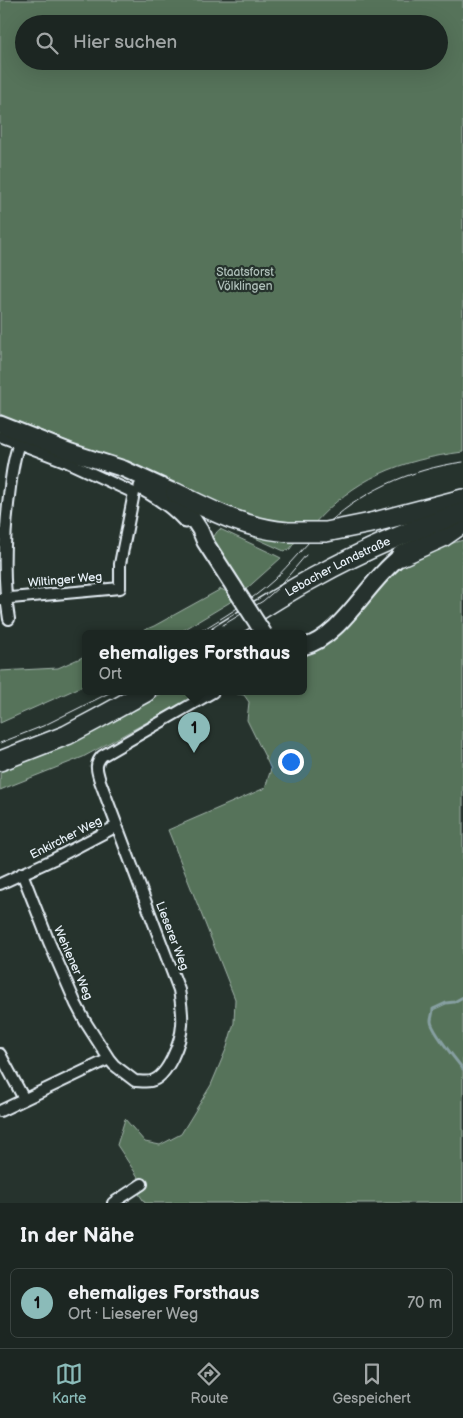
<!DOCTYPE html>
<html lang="de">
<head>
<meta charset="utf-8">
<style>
	body { margin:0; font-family:"Balsamiq Sans",sans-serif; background:#252e2a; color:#f1f3f6 }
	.you { position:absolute; left:290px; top:761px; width:18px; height:18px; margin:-12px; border:4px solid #fff; border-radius:50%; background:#1a73e8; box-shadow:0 0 0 8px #1a73e833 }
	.badge { display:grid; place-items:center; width:32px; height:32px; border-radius:50%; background:#8bbbb9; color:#111; font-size:16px; font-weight:700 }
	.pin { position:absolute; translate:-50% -41px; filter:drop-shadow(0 1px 2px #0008) }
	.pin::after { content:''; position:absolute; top:26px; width:18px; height:15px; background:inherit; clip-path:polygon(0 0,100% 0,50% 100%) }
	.popup { position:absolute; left:82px; top:630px; width:225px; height:65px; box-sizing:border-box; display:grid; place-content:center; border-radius:8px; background:#1c2622; filter:drop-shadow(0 1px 4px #0005); font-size:16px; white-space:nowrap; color:#a0a5a5 }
	.popup b { font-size:19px; color:#f1f3f6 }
	.popup::after { content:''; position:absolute; left:50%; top:100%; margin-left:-10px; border:10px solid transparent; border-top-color:#1c2622 }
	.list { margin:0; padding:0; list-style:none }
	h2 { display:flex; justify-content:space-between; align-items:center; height:65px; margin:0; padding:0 20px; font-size:21px }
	h2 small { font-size:16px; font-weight:400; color:#a0a5a5 }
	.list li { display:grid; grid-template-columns:32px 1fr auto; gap:15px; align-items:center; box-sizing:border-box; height:70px; margin:0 10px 10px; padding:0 10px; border:1px solid #3a4340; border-radius:8px }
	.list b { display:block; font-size:19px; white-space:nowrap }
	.list p { margin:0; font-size:16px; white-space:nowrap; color:#a0a5a5 }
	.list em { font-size:16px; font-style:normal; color:#a0a5a5 }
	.icon { flex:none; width:28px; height:28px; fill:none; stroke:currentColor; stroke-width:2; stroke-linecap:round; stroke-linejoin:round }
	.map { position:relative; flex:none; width:463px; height:1203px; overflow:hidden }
	.search { position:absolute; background:#1c2622; box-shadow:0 5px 20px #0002; left:15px; right:15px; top:15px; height:55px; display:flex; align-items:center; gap:12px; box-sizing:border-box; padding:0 18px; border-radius:28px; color:#a0a5a5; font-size:19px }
	.sheet { height:145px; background:#1c2622 }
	nav { display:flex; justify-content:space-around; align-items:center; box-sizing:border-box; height:70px; border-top:1px solid #3a4340; background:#1c2622; font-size:14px; color:#a0a5a5 }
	nav a { display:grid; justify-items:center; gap:2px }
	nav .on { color:#8bbbb9 }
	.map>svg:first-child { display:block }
	.green { fill:#57735a; stroke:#a0b2a9; fill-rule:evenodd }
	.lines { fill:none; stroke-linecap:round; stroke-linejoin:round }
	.stream { stroke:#869fa1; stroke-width:3 }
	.street-casing { stroke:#e8f1f8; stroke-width:14 }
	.secondary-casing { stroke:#e8f1f8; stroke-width:19 }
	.highway-casing { stroke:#e8f1f8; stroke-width:22 }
	.street { stroke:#26332d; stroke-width:10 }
	.secondary { stroke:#26332d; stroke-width:15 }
	.highway { stroke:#26332d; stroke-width:19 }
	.tram { stroke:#e8f1f8; stroke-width:1 }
	.secondary-bridge-casing { stroke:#e8f1f8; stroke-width:19; stroke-linecap:butt }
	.highway-bridge-casing { stroke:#e8f1f8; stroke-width:22; stroke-linecap:butt }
	.secondary-bridge { stroke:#26332d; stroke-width:15 }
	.highway-bridge { stroke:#26332d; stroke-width:19 }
	.labels { text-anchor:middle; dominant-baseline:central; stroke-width:4.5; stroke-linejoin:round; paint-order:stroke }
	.park-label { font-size:12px; fill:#aebfb9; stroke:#26332d }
	.street-label { font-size:12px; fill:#e8f1f8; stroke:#26332d }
</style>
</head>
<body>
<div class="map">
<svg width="463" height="1203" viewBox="0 0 463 1203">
	<rect width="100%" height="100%" fill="#26332d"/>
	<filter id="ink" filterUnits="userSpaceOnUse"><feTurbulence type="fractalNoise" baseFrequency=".02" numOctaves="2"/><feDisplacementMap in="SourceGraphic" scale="10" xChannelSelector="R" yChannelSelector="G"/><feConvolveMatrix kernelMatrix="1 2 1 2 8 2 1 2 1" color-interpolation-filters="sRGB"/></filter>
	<g filter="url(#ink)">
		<path class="green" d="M0,0H463V452C400,460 354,478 312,526L253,521L107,457L0,414ZM24,24H439V61H24Z
			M233,528L297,539L290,549L284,551Z
			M220,529L271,553L281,558L244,591L213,542C213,537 216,532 220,529Z
			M463,540V1203H145L139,1194L146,1189L117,1145L125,1119L145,1142L160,1145L181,1134L211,1085L227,1047L234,1023L235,999L168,830L265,788L271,769L247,720L249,702L244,695L237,694L235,692H303V655L314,652L323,648L335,638L367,599L397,567L430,550Z
			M221,589L227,592L232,601L177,634H135L154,626Z
			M85,656V685L0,723V671L58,668Z
			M164,692H202L83,757L0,790V769L74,740L137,708Z"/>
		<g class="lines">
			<path class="stream" d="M463,997L454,1002L446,1003L433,1009C433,1013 431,1018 431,1021C431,1030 456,1060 463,1069"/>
			<defs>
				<path id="street" d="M0,436L65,461L134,493L120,564V588L0,599
					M9,619C2,578 4,537 9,496C11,478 13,460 19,443
					M22,873L49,942L76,1004L86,1023L109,1059
					M0,884L54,859L117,826
					M0,1054L24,1099
					M0,1111L109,1059L114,1065L135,1081C139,1081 146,1082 151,1081C168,1077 181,1041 182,1025C183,1013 181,1002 179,990L100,781C97,770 94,765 102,756L213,692
					M113,1203L142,1184"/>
				<path id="secondary" d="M0,424L71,452L124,469L176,493L191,516L200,530L205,542L234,587
					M142,487C159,496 173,506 186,520
					M303,647C342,637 368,580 401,556"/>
				<g id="highway">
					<path d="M176,493C214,512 244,528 288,532"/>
					<path d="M371,523L463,499"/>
					<path d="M401,556L443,537L459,526"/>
					<path id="s1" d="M221,634C252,615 283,594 315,577C362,551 412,529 463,513"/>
					<path d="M0,761L67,735L97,719L146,692"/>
				</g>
			</defs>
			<use href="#street" class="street-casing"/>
			<use href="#secondary" class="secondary-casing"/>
			<use href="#highway" class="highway-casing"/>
			<use href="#street" class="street"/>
			<use href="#secondary" class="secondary"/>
			<use href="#highway" class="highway"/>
			<path class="tram" d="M223,625L263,601L278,588L306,555
				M196,634C222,618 251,601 274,580C290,564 304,546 321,530C359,492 410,469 463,462
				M0,743L43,726L111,692"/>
			<defs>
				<path id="secondary-bridge" d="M234,587L264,634"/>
				<path id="highway-bridge" d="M288,532H326L371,523"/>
			</defs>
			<use href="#secondary-bridge" class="secondary-bridge-casing"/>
			<use href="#highway-bridge" class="highway-bridge-casing"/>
			<use href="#secondary-bridge" class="secondary-bridge"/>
			<use href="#highway-bridge" class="highway-bridge"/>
		</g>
	</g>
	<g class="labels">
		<g class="park-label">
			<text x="245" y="272">Staatsforst<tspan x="245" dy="14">Völklingen</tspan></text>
		</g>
		<g class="street-label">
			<text stroke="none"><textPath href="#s1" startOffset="135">Lebacher Landstraße</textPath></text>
			<text transform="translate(65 580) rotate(-5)">Wiltinger Weg</text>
			<text transform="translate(66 838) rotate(-27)">Enkircher Weg</text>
			<text transform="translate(172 936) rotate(69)">Lieserer Weg</text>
			<text transform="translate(73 963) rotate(66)">Wehlener Weg</text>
		</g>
	</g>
</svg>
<div class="you"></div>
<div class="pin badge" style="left:194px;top:753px">1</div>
<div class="popup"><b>ehemaliges Forsthaus</b>Ort</div>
<div class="search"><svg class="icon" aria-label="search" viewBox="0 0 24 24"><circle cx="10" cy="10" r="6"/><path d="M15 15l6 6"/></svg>Hier suchen</div>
</div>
<section class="sheet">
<h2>In der Nähe<small></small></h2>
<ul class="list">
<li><span class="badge">1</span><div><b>ehemaliges Forsthaus</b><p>Ort · Lieserer Weg</p></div><em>70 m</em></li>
</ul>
</section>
<nav>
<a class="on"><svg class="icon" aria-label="map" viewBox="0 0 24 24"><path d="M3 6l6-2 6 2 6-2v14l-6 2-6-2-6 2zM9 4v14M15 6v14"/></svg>Karte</a>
<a><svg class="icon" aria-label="directions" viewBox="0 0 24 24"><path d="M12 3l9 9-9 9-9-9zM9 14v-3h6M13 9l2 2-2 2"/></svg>Route</a>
<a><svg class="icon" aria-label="saved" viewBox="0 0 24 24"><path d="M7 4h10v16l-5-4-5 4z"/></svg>Gespeichert</a>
</nav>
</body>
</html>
